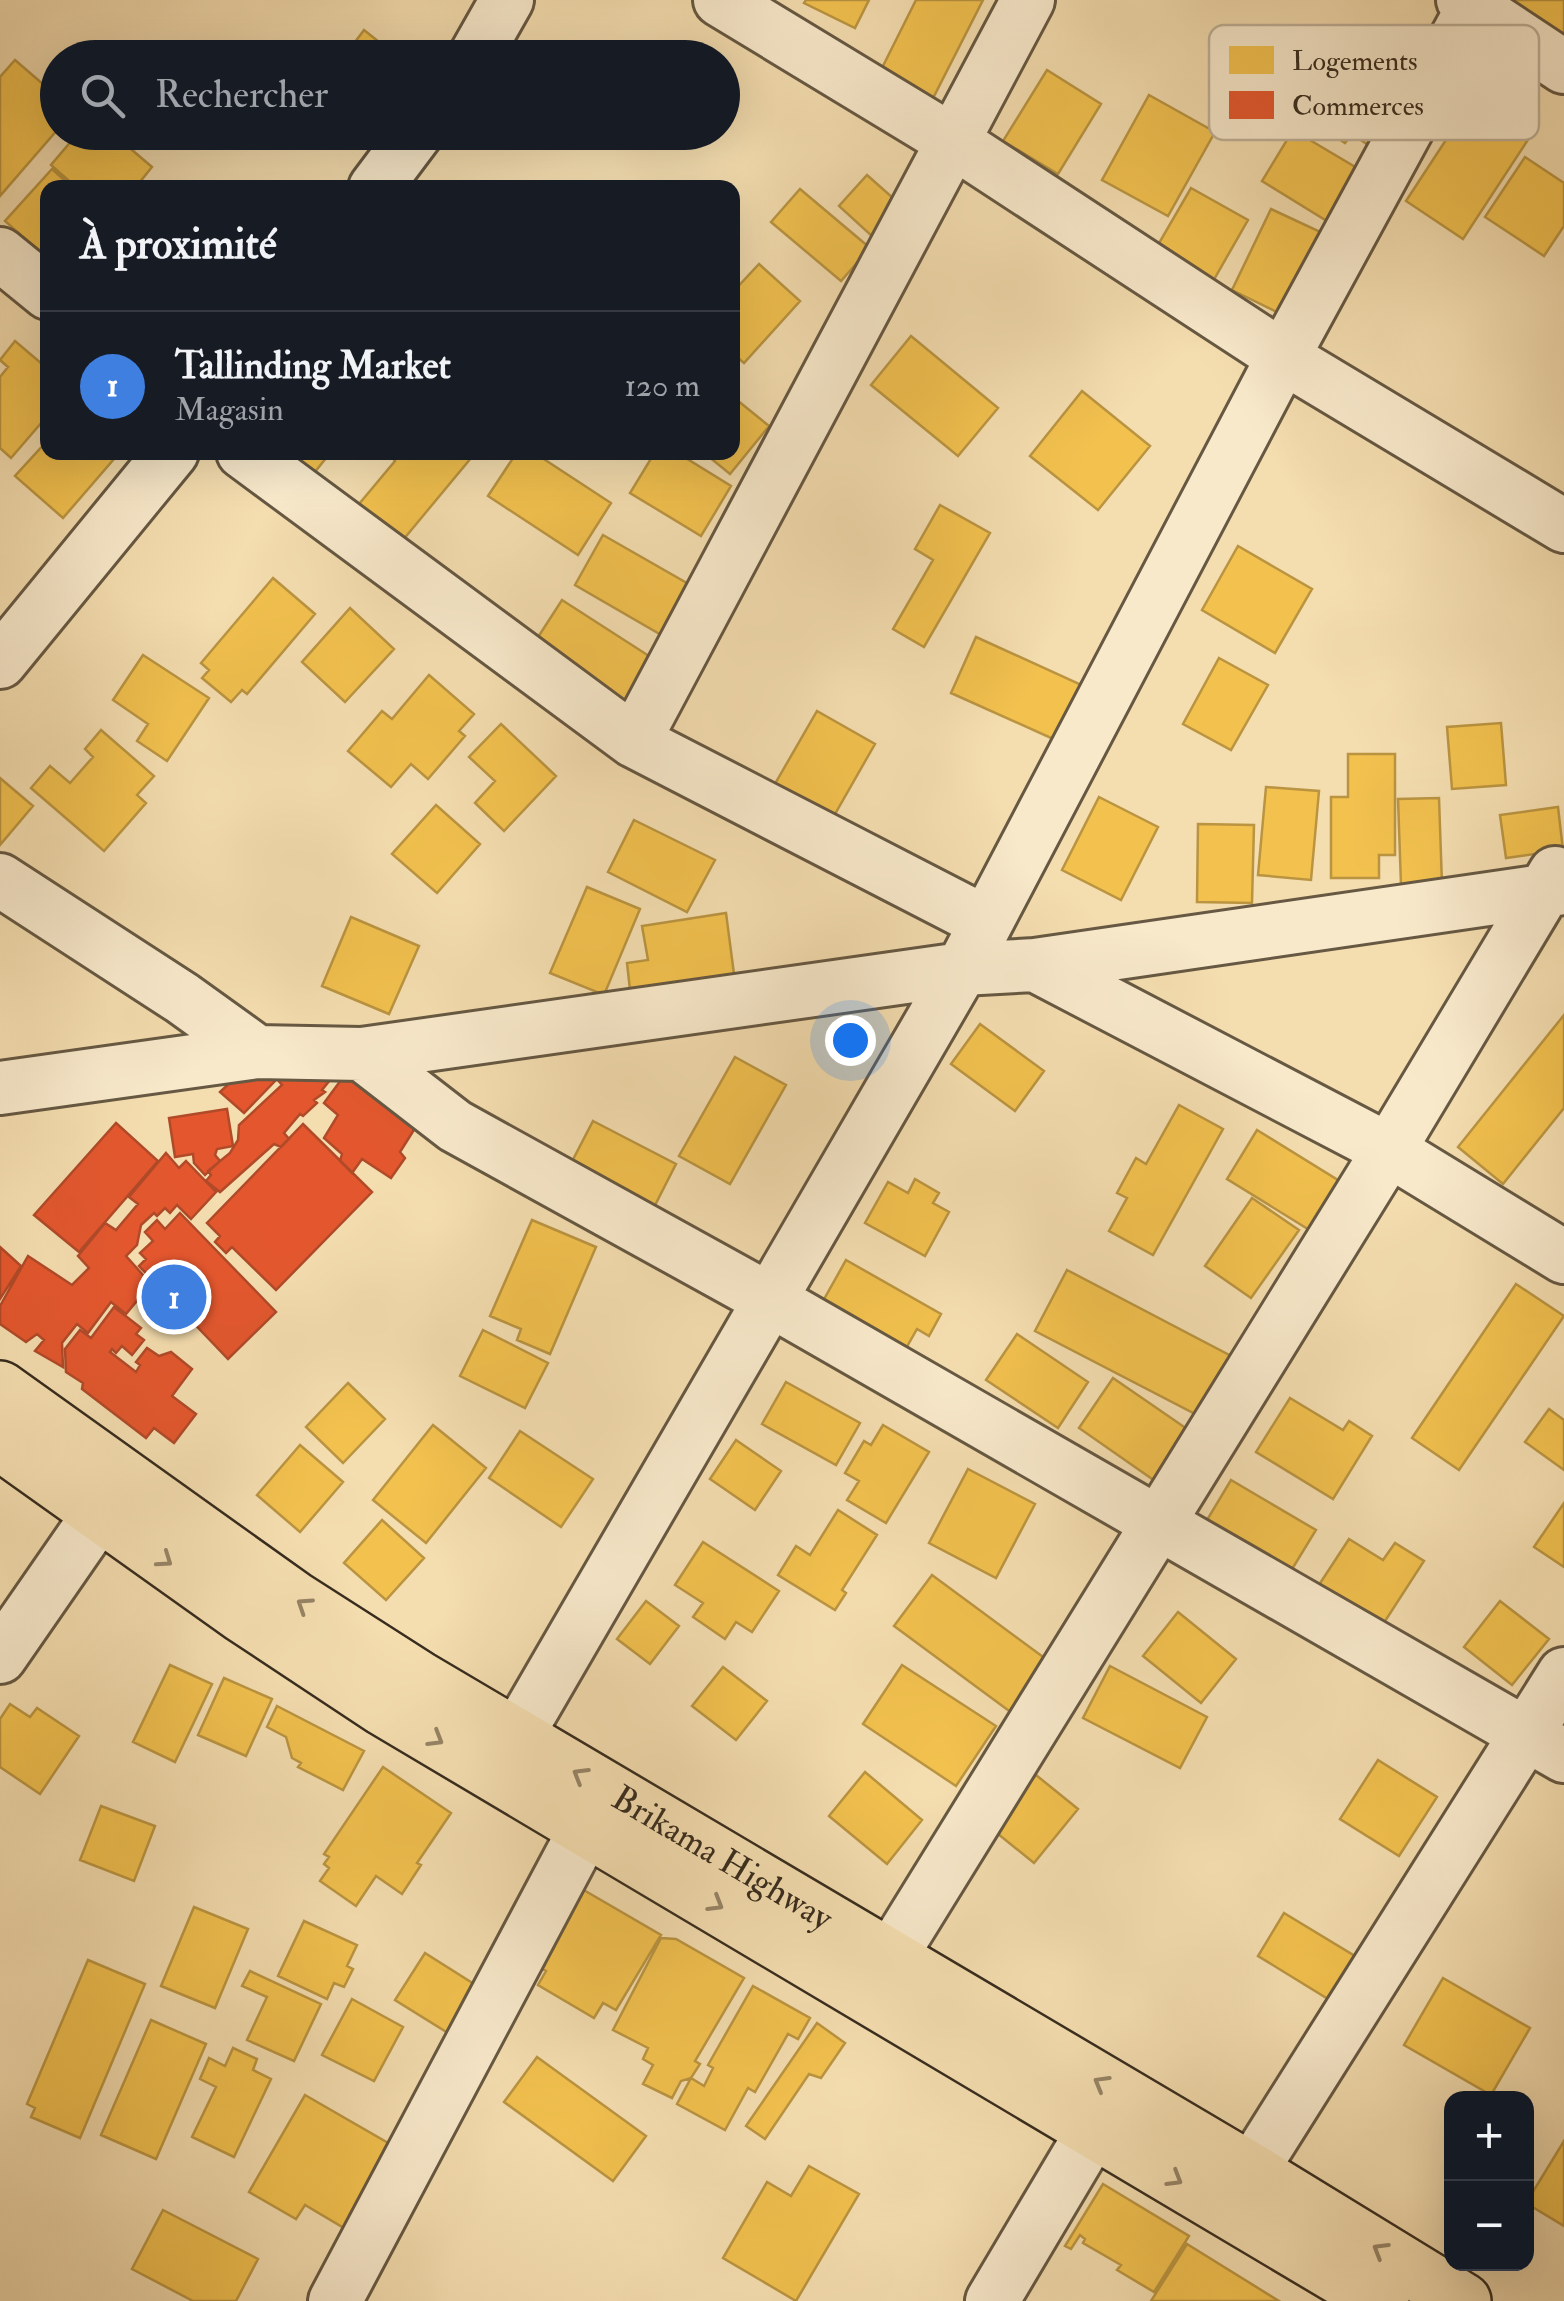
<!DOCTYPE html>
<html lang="fr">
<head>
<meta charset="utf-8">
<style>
	body { margin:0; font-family:"IM FELL Double Pica",serif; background:#242831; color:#f1f3f6 }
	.controls { position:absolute; right:30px; bottom:30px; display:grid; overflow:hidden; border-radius:20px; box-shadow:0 10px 40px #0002 }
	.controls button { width:90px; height:90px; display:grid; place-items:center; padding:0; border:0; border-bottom:2px solid #363941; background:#171b24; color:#f1f3f6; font:50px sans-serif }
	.you { position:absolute; left:850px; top:1040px; width:35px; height:35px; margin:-25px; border:8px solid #fff; border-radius:50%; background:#1a73e8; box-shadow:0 0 0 15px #1a73e833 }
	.badge { display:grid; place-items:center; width:65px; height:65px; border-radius:50%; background:#ea580c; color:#fff; font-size:32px; font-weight:700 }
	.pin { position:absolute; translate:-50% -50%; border:5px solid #fff; box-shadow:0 2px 10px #0006 }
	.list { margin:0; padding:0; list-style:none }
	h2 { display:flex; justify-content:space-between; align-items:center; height:130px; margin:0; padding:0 40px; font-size:42px }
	h2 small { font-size:32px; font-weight:400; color:#9ea1a6 }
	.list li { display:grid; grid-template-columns:65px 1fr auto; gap:30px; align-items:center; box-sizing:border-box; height:150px; padding:0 40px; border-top:2px solid #363941 }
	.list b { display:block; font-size:38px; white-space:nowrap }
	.list p { margin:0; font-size:32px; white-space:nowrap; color:#9ea1a6 }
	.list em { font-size:32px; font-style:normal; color:#9ea1a6 }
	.icon { flex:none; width:55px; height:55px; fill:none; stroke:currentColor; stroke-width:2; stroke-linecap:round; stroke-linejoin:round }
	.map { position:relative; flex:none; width:1564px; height:2301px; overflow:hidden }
	.search { position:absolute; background:#171b24; box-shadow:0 10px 40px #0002; left:40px; top:40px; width:700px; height:110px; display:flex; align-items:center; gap:25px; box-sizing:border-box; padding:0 35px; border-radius:55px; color:#9ea1a6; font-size:38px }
	.panel { position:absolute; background:#171b24; box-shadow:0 10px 40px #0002; left:40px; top:180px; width:700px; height:280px; border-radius:20px }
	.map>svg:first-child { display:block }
	.homes { fill:#f2c14e; stroke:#ba9440; stroke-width:2.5 }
	.shops { fill:#e4572e; stroke:#b04a29; stroke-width:2.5 }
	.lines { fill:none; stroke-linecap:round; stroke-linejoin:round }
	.minor-casing { stroke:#665842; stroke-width:58 }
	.highway-casing { stroke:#372c1e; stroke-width:60 }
	.minor { stroke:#f8e9cb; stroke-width:52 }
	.highway { stroke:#f4ddaf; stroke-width:55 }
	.oneway { stroke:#968466 }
	.labels { text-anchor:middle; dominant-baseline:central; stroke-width:10; stroke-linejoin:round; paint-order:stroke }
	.street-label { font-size:35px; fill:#372c1e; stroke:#f8e9cb }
	.key { fill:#f8e9cb; stroke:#beb097; stroke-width:2.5 }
	.key-label { font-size:28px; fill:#372c1e }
</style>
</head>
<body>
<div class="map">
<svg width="1564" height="2301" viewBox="0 0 1564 2301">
	<rect width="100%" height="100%" fill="#f4ddaf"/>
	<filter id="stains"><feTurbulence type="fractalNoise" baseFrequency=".002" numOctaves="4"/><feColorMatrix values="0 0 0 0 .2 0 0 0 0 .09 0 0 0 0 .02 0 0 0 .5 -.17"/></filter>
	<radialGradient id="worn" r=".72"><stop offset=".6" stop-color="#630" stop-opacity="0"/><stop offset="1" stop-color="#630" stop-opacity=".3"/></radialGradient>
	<path class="homes" d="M806,0H869L855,28L804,3Z
		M916,0H983L928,108L875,82Z
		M1504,0H1564V43Z
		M364,30L399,58H343Z
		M1337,53L1401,95L1377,151L1352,134L1345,143L1312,121L1320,109L1306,100Z
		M15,60L58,97V129L0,196V77Z
		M1047,70L1101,104L1058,174L1003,141Z
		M1476,94L1533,132L1463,239L1406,201Z
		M1149,95L1215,132L1168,216L1102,180Z
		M1293,130L1367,174L1335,226L1262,181Z
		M79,132H111L152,167L135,188H77L51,165Z
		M1525,157L1564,183V226L1544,256L1485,217Z
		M52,169L73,188H48V259L5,221Z
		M867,175L902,206L874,238L839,206Z
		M1191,188L1248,220L1212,283L1155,250Z
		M800,189L870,248L841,281L771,222Z
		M1271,209L1327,235L1287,317L1232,290Z
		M759,264L800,301L744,363L732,353V293Z
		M911,336L998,408L958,456L871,385Z
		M15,341L48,369V415L11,458L0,448V377L8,367L0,360Z
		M1082,391L1150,446L1098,510L1030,456Z
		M732,396L769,426L730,474L703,452H732Z
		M48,440V452H120L63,518L15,476Z
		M278,452H331L310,478Z
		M388,452H476L393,552L349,516L395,461Z
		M517,452H533L611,503L578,555L488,496Z
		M655,452H676L731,486L701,536L630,493Z
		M940,505L990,533L924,647L893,629L933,560L915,549Z
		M603,535L699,590L670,640L575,585Z
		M1238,546L1312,589L1275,653L1202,610Z
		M273,578L315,614L247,694L242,690L231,702L202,678L209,670L201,663Z
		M562,600L663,665L631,713L531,648Z
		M350,608L394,649L345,702L302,662Z
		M976,637L1086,687L1060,742L951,693Z
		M143,655L209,698L167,761L137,741L148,724L113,700Z
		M1219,658L1268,685L1231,750L1183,724Z
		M429,675L474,714L459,731L465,736L428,779L411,764L391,787L348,751L382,711L392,719Z
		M817,711L875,744L831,821L772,789Z
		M1501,723L1506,785L1452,789L1447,727Z
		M501,724L556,776L504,831L475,803L495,781L469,757Z
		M101,730L154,776L137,795L146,803L104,851L31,788L50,766L70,783L93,757L85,749Z
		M1348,754H1395V855H1379V878H1331V797H1348Z
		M0,778L33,806L0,845Z
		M1266,787L1319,791L1311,880L1258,875Z
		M1099,797L1158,827L1121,900L1062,870Z
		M1439,798L1442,884L1401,885L1398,799Z
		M436,805L480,844L437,893L392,854Z
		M1558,807L1563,850L1506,858L1500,815Z
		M634,820L715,860L687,912L608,872Z
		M1198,824L1254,825L1252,903L1197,902Z
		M587,887L640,909L604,995L550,973Z
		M726,913L734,974L630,990L627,963L648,960L642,926Z
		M351,917L419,946L389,1014L322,986Z
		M1564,1015V1108L1503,1184L1458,1147Z
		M980,1024L1044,1071L1015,1111L951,1064Z
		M735,1057L786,1085L730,1184L679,1156Z
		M1179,1105L1223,1129L1153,1255L1109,1231L1127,1198L1117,1193L1136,1158L1146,1164Z
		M593,1121L676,1164L649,1217L565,1175Z
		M1257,1130L1354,1190L1324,1239L1227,1179Z
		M915,1179L939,1193L933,1203L949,1212L925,1256L865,1223L888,1182L908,1193Z
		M1252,1198L1299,1230L1251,1298L1205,1266Z
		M532,1220L596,1247L550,1354L517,1340L521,1329L490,1316Z
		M846,1260L941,1314L929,1336L917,1329L896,1366L818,1310Z
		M1067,1270L1235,1358L1203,1418L1035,1331Z
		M1516,1284L1564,1316L1459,1470L1412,1438Z
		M483,1330L548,1363L525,1408L460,1376Z
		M1017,1334L1088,1382L1058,1428L986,1380Z
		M1113,1378L1190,1431L1155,1481L1079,1428Z
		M786,1382L860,1423L836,1465L762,1424Z
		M348,1383L385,1419L343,1463L306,1427Z
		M1290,1398L1343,1430L1349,1421L1372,1436L1333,1499L1256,1452Z
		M1549,1409L1564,1420V1470L1525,1442Z
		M433,1425L486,1468L426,1543L373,1500Z
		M883,1425L929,1452L886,1523L847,1500L859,1481L845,1473L864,1441L871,1445Z
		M520,1431L593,1479L561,1527L489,1478Z
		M736,1440L781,1471L755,1510L710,1479Z
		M300,1445L343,1482L300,1532L257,1495Z
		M968,1469L1035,1504L996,1578L929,1543Z
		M1231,1480L1316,1530L1286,1579L1201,1530Z
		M1564,1503V1567L1534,1547Z
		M838,1510L877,1535L842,1590L846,1593L835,1610L778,1575L796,1546L810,1555Z
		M382,1520L424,1558L386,1600L344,1563Z
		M1349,1539L1383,1560L1395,1543L1424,1561L1378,1632L1315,1591Z
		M703,1542L779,1591L752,1632L736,1622L725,1639L693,1617L703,1603L675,1585Z
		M932,1575L1054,1665L1016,1716L894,1626Z
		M646,1601L679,1626L650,1664L617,1639Z
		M1500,1601L1549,1639L1512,1685L1464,1647Z
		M1178,1612L1236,1659L1201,1703L1143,1656Z
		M170,1665L212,1684L175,1762L133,1742Z
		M902,1665L996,1726L956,1786L863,1724Z
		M1110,1666L1207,1717L1180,1768L1083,1718Z
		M723,1667L767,1701L736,1740L692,1706Z
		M224,1678L272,1699L246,1756L198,1735Z
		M10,1704L30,1717L37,1708L79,1736L40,1794L0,1767V1719Z
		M277,1706L364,1751L343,1790L298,1767L301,1763L292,1758L286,1737L267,1727Z
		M1378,1760L1437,1797L1399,1856L1340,1819Z
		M383,1767L451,1813L417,1863L421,1865L402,1894L376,1876L356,1906L320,1881L329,1868L324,1864L329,1857L324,1854Z
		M865,1772L922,1820L887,1864L829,1816Z
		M1036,1775L1078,1809L1034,1863L992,1829Z
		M101,1806L155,1826L134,1881L80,1860Z
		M582,1889L661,1935L616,2010L603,2003L594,2018L538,1985L546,1971L537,1966Z
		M194,1907L248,1929L215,2008L161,1986Z
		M1284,1913L1373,1967L1346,2010L1258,1956Z
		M304,1921L357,1945L347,1966L353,1969L344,1987L334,1983L327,1999L278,1976Z
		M661,1938L676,1939L744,1978L695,2061L700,2064L691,2078L681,2081L672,2098L643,2084L653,2065L643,2059L648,2048L613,2030Z
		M425,1953L485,1991L456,2038L395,2000Z
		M88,1960L145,1984L80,2138L31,2117L35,2108L27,2104Z
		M250,1971L321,2004L294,2061L247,2040L267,1997L242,1986Z
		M1443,1978L1530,2028L1491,2095L1404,2045Z
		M753,1986L810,2018L798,2039L788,2034L755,2092L748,2088L725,2130L677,2104L691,2078L704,2086L713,2068L708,2065Z
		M352,1999L403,2027L374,2081L322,2055Z
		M151,2020L206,2044L156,2159L101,2135Z
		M817,2023L845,2043L821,2078L809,2074L765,2139L746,2126Z
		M233,2048L257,2059L253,2070L271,2079L234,2157L192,2137L216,2087L200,2079L209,2058L225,2066Z
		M537,2057L646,2136L613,2181L504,2102Z
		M305,2095L402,2151L354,2234L305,2205L296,2219L249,2192Z
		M1564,2141V2226L1526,2203Z
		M809,2166L859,2194L796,2301L723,2258L767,2182L791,2196Z
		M1103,2184L1189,2236L1154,2292L1117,2270L1121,2265L1083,2243L1085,2239L1080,2235L1071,2249L1065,2246Z
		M163,2210L258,2259L236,2301H193L132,2269Z
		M1187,2244L1279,2301H1151Z"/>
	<path class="shops" d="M255,1059L334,1075L322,1090L325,1092L314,1100L317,1103L303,1116L300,1114L284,1133L289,1139L281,1147L274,1144L220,1192L206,1181L211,1175L208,1171L230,1153L238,1140L239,1125L282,1085L277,1079L244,1113L220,1092Z
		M344,1076L417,1125L400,1152L405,1158L391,1178L362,1159L352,1173L340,1161L342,1154L324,1138L338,1115L324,1103Z
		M227,1109L233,1146L217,1149L215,1155L220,1161L205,1175L194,1163L193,1154L175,1157L169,1118Z
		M116,1123L158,1161L79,1252L34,1215Z
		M303,1124L372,1192L276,1290L232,1247L226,1253L215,1242L220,1236L207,1223Z
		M166,1153L179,1168L186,1161L216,1192L191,1219L177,1205L170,1213L165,1208L157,1216L154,1213L141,1225L137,1245L126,1256L151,1284L126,1314L111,1302L88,1333L77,1324L62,1343L63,1367L35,1351L44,1340L37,1334L26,1342L0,1324V1306L28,1256L72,1285L89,1268L78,1256L105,1223L116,1230L138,1204L129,1197Z
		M180,1213L276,1312L228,1359L139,1266L146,1259L140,1253L153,1241L145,1232L157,1220L165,1229Z
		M0,1247L21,1266L0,1299Z
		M114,1307L141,1328L136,1334L144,1340L132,1355L122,1346L116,1353L112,1349L110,1352L136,1372L140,1365L136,1362L147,1348L159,1356L171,1352L192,1369L172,1396L196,1414L174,1443L154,1428L146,1438L82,1389L83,1383L66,1372L65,1349L80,1330L91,1338Z"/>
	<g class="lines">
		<defs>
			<path id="minor" d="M720,0L954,142L1283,357L1564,526
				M1463,0L1564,67
				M474,58L507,0
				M375,188L417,132
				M0,254L48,293
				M243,452L634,741L985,922
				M0,662L172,452
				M634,741L1028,0
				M0,880L182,998L257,1052
				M1035,965L1389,1150L1564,1257
				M362,1054L455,1126L772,1301L1564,1756
				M0,1088L257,1052L362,1054L962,969L1035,965L1564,888
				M0,1657L99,1514
				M516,1737L962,969L1283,357L1477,0
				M889,1959L1389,1150L1555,873
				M1251,2171L1564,1674
				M335,2301L586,1828
				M992,2301L1093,2131"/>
			<g id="highway">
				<path id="s1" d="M0,1389L294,1599L419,1679L1251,2171L1463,2301"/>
				<path d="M0,1442L243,1615L382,1707L1381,2301"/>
			</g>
		</defs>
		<use href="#minor" class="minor-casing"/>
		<use href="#highway" class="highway-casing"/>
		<use href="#minor" class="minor"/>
		<use href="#highway" class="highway"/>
	</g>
	<defs><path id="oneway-chevron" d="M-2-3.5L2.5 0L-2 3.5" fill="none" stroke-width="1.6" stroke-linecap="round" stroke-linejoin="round" transform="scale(2.5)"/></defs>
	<g class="oneway">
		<use href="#oneway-chevron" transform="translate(165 1560) rotate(35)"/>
		<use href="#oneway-chevron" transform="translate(304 1605) rotate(-147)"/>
		<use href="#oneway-chevron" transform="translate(436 1739) rotate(31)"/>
		<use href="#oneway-chevron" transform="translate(580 1775) rotate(-149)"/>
		<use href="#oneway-chevron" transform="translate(716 1904) rotate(31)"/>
		<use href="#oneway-chevron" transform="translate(1101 2083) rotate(-150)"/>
		<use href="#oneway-chevron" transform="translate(1175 2179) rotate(31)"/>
		<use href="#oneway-chevron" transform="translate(1380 2250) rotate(-149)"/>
	</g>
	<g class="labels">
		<g class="street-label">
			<text stroke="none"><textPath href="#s1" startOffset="862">Brikama Highway</textPath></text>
		</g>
	</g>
	<rect x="1209" y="25" width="330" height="115" rx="15" class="key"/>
	<rect x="1229" y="46" width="45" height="28" fill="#f2c14e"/>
	<rect x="1229" y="91" width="45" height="28" fill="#e4572e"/>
	<g class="key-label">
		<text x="1292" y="70">Logements</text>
		<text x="1292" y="115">Commerces</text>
	</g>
	<rect width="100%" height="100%" filter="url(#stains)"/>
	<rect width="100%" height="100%" fill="url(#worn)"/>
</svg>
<div class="controls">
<button>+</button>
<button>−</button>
</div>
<div class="you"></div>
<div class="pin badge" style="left:174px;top:1297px;background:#3f7fe0">1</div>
<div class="search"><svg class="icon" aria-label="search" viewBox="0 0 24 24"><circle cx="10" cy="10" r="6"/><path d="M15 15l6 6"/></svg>Rechercher</div>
<section class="panel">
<h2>À proximité<small></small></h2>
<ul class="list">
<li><span class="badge" style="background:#3f7fe0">1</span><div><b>Tallinding Market</b><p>Magasin</p></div><em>120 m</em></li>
</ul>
</section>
</div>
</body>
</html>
